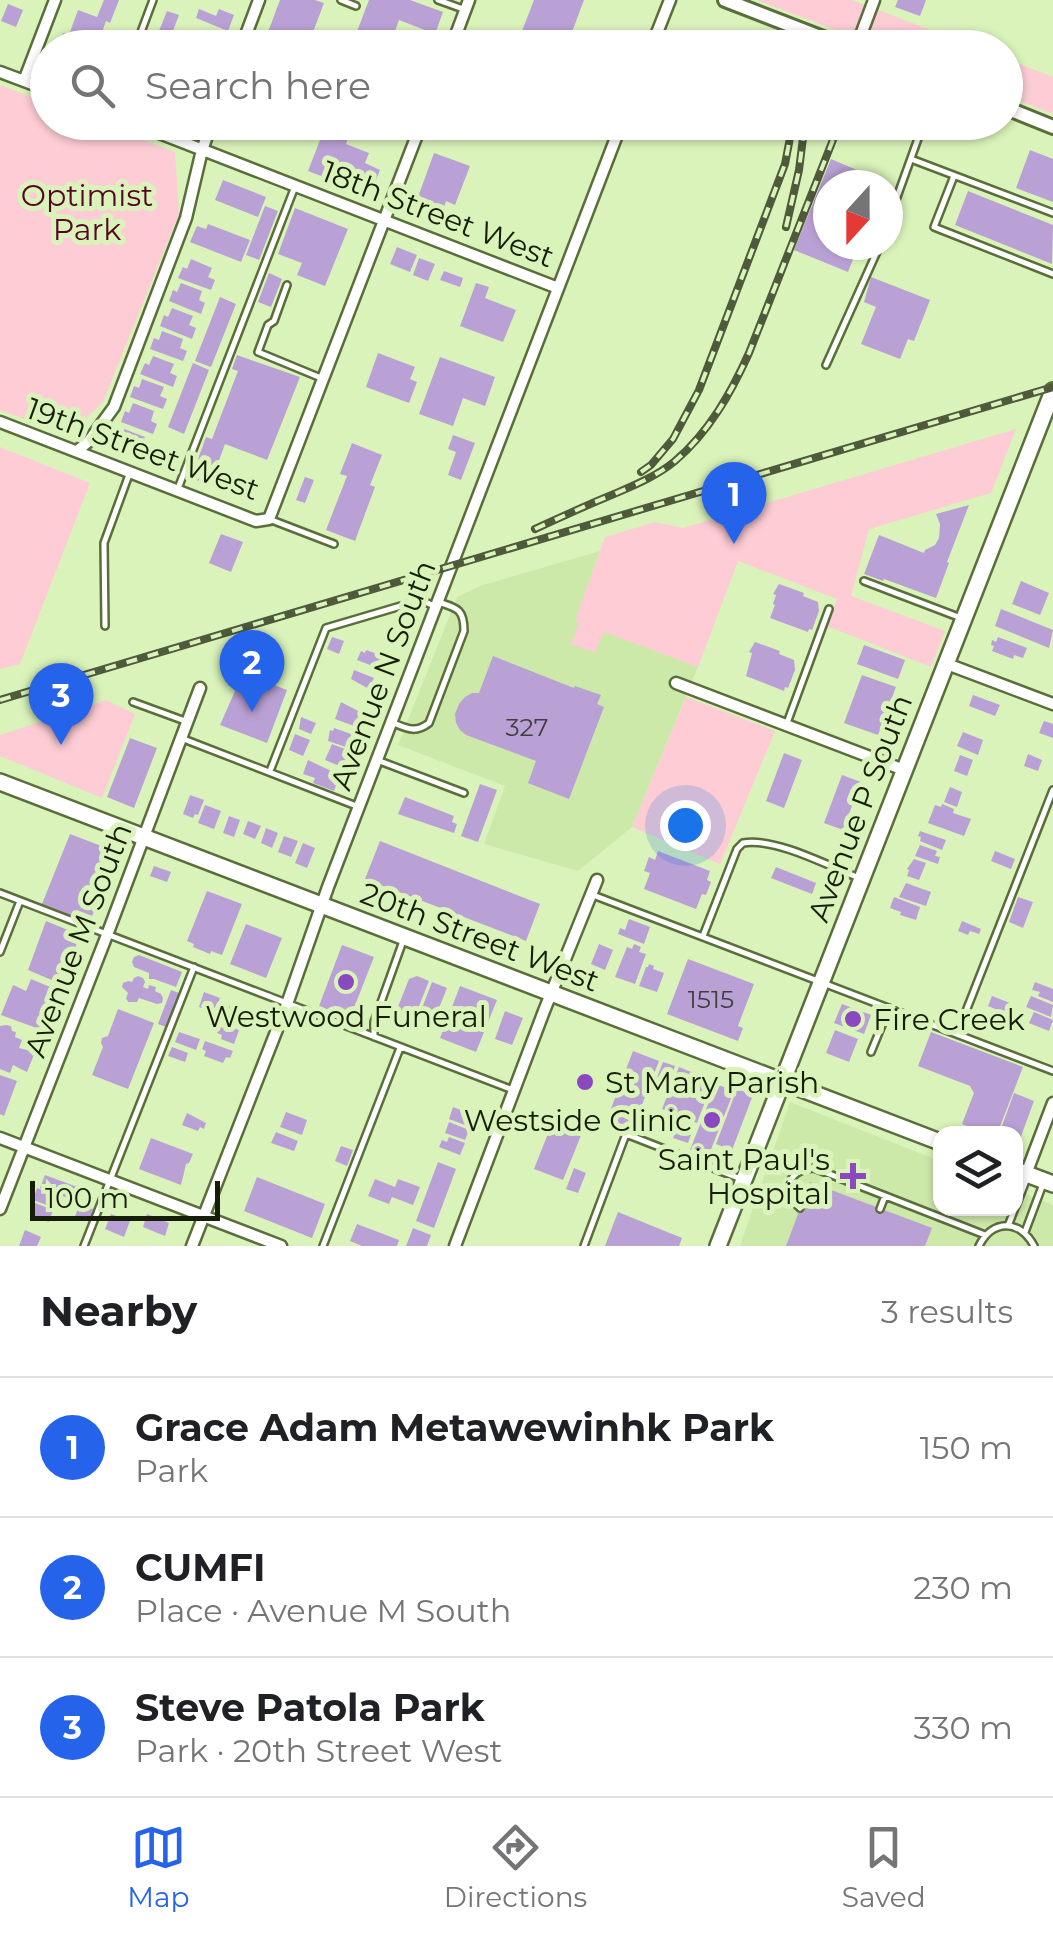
<!DOCTYPE html>
<html lang="en">
<head>
<meta charset="utf-8">
<style>
	body { margin:0; font-family:Montserrat,sans-serif; background:#f6f6f6; color:#202124 }
	.controls { position:absolute; right:30px; bottom:30px; display:grid; overflow:hidden; border-radius:20px; box-shadow:0 2px 8px #0004 }
	.controls button { width:90px; height:90px; display:grid; place-items:center; padding:0; border:0; border-bottom:2px solid #e0e0e0; background:#fff; color:#202124; font:50px sans-serif }
	.compass { position:absolute; left:813px; top:170px; width:90px; height:90px; border-radius:50%; background:#fff; box-shadow:0 2px 8px #0004; rotate:201deg }
	.scale { position:absolute; left:30px; bottom:25px; width:190px; box-sizing:border-box; padding-left:10px; border:5px solid #161e09; border-top:0; font-size:28px; line-height:35px; white-space:nowrap; color:#161e09; -webkit-text-stroke:8px #daf3ba; paint-order:stroke }
	.you { position:absolute; left:685px; top:825px; width:35px; height:35px; margin:-25px; border:8px solid #fff; border-radius:50%; background:#1a73e8; box-shadow:0 0 0 15px #1a73e833 }
	.badge { display:grid; place-items:center; width:65px; height:65px; border-radius:50%; background:#2563eb; color:#fff; font-size:32px; font-weight:700 }
	.pin { position:absolute; translate:-50% -82px; filter:drop-shadow(0 2px 5px #0008) }
	.pin::after { content:''; position:absolute; top:52px; width:35px; height:30px; background:inherit; clip-path:polygon(0 0,100% 0,50% 100%) }
	.list { margin:0; padding:0; list-style:none }
	h2 { display:flex; justify-content:space-between; align-items:center; height:130px; margin:0; padding:0 40px; font-size:42px }
	h2 small { font-size:32px; font-weight:400; color:#757577 }
	.list li { display:grid; grid-template-columns:65px 1fr auto; gap:30px; align-items:center; box-sizing:border-box; height:140px; padding:0 40px; border-top:2px solid #e0e0e0 }
	.list b { display:block; font-size:38px; white-space:nowrap }
	.list p { margin:0; font-size:32px; white-space:nowrap; color:#757577 }
	.list em { font-size:32px; font-style:normal; color:#757577 }
	.icon { flex:none; width:55px; height:55px; fill:none; stroke:currentColor; stroke-width:2; stroke-linecap:round; stroke-linejoin:round }
	.map { position:relative; flex:none; width:1053px; height:1246px; overflow:hidden }
	.search { position:absolute; background:#fff; box-shadow:0 2px 8px #0004; left:30px; right:30px; top:30px; height:110px; display:flex; align-items:center; gap:25px; box-sizing:border-box; padding:0 35px; border-radius:55px; color:#757577; font-size:38px }
	.sheet { height:550px; background:#fff }
	nav { display:flex; justify-content:space-around; align-items:center; box-sizing:border-box; height:140px; border-top:2px solid #e0e0e0; background:#fff; font-size:28px; color:#757577 }
	nav a { display:grid; justify-items:center; gap:5px }
	nav .on { color:#2563eb }
	.map>svg:first-child { display:block }
	.built { fill:#cde9aa }
	.green { fill:#fdccd4 }
	.building { fill:#baa1d5 }
	.lines { fill:none; stroke-linecap:round; stroke-linejoin:round }
	.service-casing { stroke:#5a6e3b; stroke-width:10 }
	.minor-casing { stroke:#5a6e3b; stroke-width:15 }
	.tertiary-casing { stroke:#5a6e3b; stroke-width:18 }
	.secondary-casing { stroke:#5a6e3b; stroke-width:20 }
	.service { stroke:#fff; stroke-width:5 }
	.minor { stroke:#fff; stroke-width:10 }
	.tertiary { stroke:#fff; stroke-width:12 }
	.secondary { stroke:#fff; stroke-width:15 }
	.rail-casing { stroke:#4e5a3b; stroke-width:8 }
	.rail { stroke:#daf3ba; stroke-width:4; stroke-dasharray:11; stroke-linecap:butt }
	.poi-dot { fill:#8a49be; stroke:#daf3ba; stroke-width:4 }
	.labels { text-anchor:middle; dominant-baseline:central; stroke-width:10; stroke-linejoin:round; paint-order:stroke }
	.number-label { font-size:25px; fill:#3f3f3c }
	.park-label { font-size:30px; fill:#560623; stroke:#daf3ba }
	.street-label { font-size:30px; fill:#161e09; stroke:#daf3ba }
	.poi-label { font-size:30px; fill:#161e09; stroke:#daf3ba; text-anchor:start }
</style>
</head>
<body>
<div class="map">
<svg width="1053" height="1246" viewBox="0 0 1053 1246">
	<rect width="100%" height="100%" fill="#daf3ba"/>
	<path class="built" d="M600,551L576,621L698,667L632,827L578,871L484,844L505,786L398,745L457,597L480,586Z
		M790,1102L940,1161V1208H1016V1190L1053,1205V1246H740Z"/>
	<path class="green" d="M757,0H852L975,47H880Z
		M1006,59L1053,77V114L1006,96Z
		M0,85L47,103L48,122L98,123L175,152L179,214L103,402L75,429L62,433L0,410Z
		M1016,429L991,493L869,529L851,596L945,631L931,667L827,626L837,599L738,561L698,667L604,632L595,653L571,644L579,623L575,621L605,537L655,522L683,528Z
		M0,447L90,483L20,664L0,669Z
		M686,697L775,731L720,864L632,827Z
		M106,700L135,714L102,798L0,756V735Z"/>
	<path class="building" d="M104,0H119L110,23L106,21L98,43L83,37L79,48H69L59,44L63,33L69,35L78,10L97,17Z
		M280,0H315L324,3L307,48L268,32Z
		M369,0H410L443,12L435,34L399,20L389,48H368L353,42Z
		M534,0H584L566,48L522,31Z
		M898,0H926L920,16L895,7Z
		M8,4L23,10L16,27L1,21Z
		M199,9L216,16L219,9L234,15L228,31L196,18Z
		M167,11L179,15L169,41L157,36Z
		M327,122H354L346,144L369,153L365,163L380,170L370,195L308,171Z
		M1030,150L1053,159V202L1016,188Z
		M434,153L470,166L455,205L446,201L444,207L418,197Z
		M831,159L885,182L884,185H828V245H859L848,272L794,250Z
		M223,180L266,197L258,217L215,200Z
		M968,191L1053,225L1052,264L955,225Z
		M265,206L278,211L259,260L246,255Z
		M295,208L348,229L325,286L297,275L302,263L278,254Z
		M208,224L250,240L241,262L190,242L197,226L206,229Z
		M397,247L417,255L410,272L390,264Z
		M419,258L435,264L428,281L413,275Z
		M191,259L212,268L208,277L215,280L211,290L178,278L183,267L187,269Z
		M444,271L463,278L460,287L440,280Z
		M269,273L282,279L271,307L258,302Z
		M871,277L930,300L914,341L908,339L900,359L861,344L876,307L864,302Z
		M181,283L202,291L199,300L205,303L201,314L169,301L173,290L177,292Z
		M476,283L489,287L485,298L516,310L503,342L460,326Z
		M220,297L236,304L211,367L195,361Z
		M172,308L193,316L189,325L196,328L192,339L160,326L164,315L168,317Z
		M162,331L183,339L180,348L187,351L183,361L150,349L154,338L159,340Z
		M378,353L415,367L410,379L417,382L409,403L366,387Z
		M237,355L300,377L267,460L225,444L210,485L191,478L206,437L212,439L238,371L232,369Z
		M153,356L174,364L170,373L177,376L173,387L140,374L145,363L149,365Z
		M440,357L495,377L485,406L463,398L453,426L419,414Z
		M193,363L209,370L184,434L168,427Z
		M142,379L164,387L160,396L167,399L163,409L130,397L134,386L139,388Z
		M133,403L154,411L151,421L157,424L153,434L121,422L125,411L129,413Z
		M124,429L145,437L142,446L149,449L144,460L112,447L116,436L121,438Z
		M453,435L475,443L461,480L448,475L456,452L448,449Z
		M352,443L382,455L370,485L375,487L355,541L326,530L347,476L340,474Z
		M305,477L314,480L305,503L296,500Z
		M969,505L947,562L949,563L936,598L884,579L883,581L864,574L879,535L924,553L925,550L935,545L939,538L940,524L936,514Z
		M221,534L243,542L231,572L209,563Z
		M1021,581L1049,593L1040,615L1012,604Z
		M779,584L804,593L803,596L818,602L819,611L812,630L809,629L808,632L770,618L775,605L773,604L776,595L773,594Z
		M1001,609L1053,630L1049,648L995,626Z
		M332,637L344,641L339,654L327,649Z
		M998,637L1027,648L1023,658L1014,655L1013,659L992,651L994,646L991,645L992,640L996,642Z
		M755,642L780,651L779,654L794,660L795,670L788,688L785,687L784,691L746,676L752,653L749,652Z
		M864,645L905,660L898,679L857,664Z
		M366,650L383,656L378,668L357,660L361,651L365,653Z
		M493,656L574,688L575,686L601,695L597,704L604,707L569,799L528,783L536,761L466,735L460,730L456,723L455,714L459,704L465,697L472,693H479Z
		M354,670L374,678L369,689L351,679Z
		M243,673L287,690L267,743L220,725Z
		M862,675L896,687L878,735L844,723Z
		M973,695L1000,705L995,716L969,706Z
		M341,702L362,713L357,727L335,719Z
		M301,717L316,723L311,734L299,729Z
		M1044,721L1053,724V738L1039,733Z
		M334,728L354,735L351,743L348,742L346,747L328,741L330,730L333,731Z
		M963,732L983,740L978,755L957,746Z
		M295,734L310,740L303,756L289,750Z
		M130,738L157,748L134,808L107,797Z
		M332,744L350,751L342,767L325,760Z
		M784,753L802,760L784,808L766,801Z
		M1028,754L1042,760L1038,771L1024,766Z
		M960,755L973,760L967,776L954,771Z
		M308,760L340,775L334,791L313,783L315,778L303,774Z
		M842,775L861,782L843,830L824,823Z
		M480,784L497,790L478,842L461,836Z
		M950,787L962,792L957,807L944,802Z
		M190,795L204,800L198,815L195,814L193,818L183,814Z
		M405,797L454,816L452,822L457,824L454,833L398,814Z
		M942,804L954,809L953,813L971,819L964,836L928,823L935,805L941,807Z
		M205,805L221,811L214,829L198,823Z
		M229,816L240,820L234,837L223,833Z
		M248,821L261,826L255,839L243,834Z
		M266,828L278,833L272,848L261,843Z
		M920,831L946,840L942,850L920,841L921,837L918,836Z
		M70,834L104,847L99,861L107,864L90,908L95,910L89,922L42,904Z
		M284,836L298,841L291,857L278,852Z
		M380,841L540,904L526,941L365,879Z
		M303,843L315,848L307,868L295,863Z
		M920,845L937,851L935,856L940,857L938,864L915,856Z
		M658,851L710,871L707,880L711,882L706,895L702,894L696,909L644,889L650,873L644,871L649,857L655,860Z
		M995,851L1015,859L1011,869L991,861Z
		M914,859L926,863L919,880L907,876L909,870L907,869Z
		M154,866L171,872L167,882L150,876Z
		M776,867L816,883L812,894L771,878Z
		M906,883L931,892L926,906L899,897Z
		M207,891L242,904L222,955L211,951L210,954L193,947L194,944L187,941Z
		M894,897L920,907L916,920L900,915L901,912L890,908Z
		M1018,897L1033,902L1023,928L1009,922Z
		M629,919L650,927L644,944L618,934L620,928L625,930Z
		M46,921L80,935L61,984L28,970Z
		M962,921L981,929L979,934L970,931L968,935L958,931Z
		M246,924L282,938L266,978L230,964Z
		M599,944L613,950L605,970L591,964Z
		M634,944L641,947L639,952L646,954L635,984L615,977L627,947L632,949Z
		M342,945L374,957L350,1018L319,1006Z
		M139,955L182,972L176,987L154,979H149V973L134,967L132,962L134,957Z
		M688,959L754,984L738,1026L743,1028L738,1041L667,1014Z
		M649,964L654,966L653,969L664,973L657,992L639,986L646,967H648Z
		M138,976L143,978L145,982L143,987L148,989L149,985L156,987L155,991L161,994L163,998L162,1003L157,1004L139,998L137,1002H128L126,998L128,993L122,987L123,983L128,981L132,982L134,978Z
		M417,976L429,981L410,1029L392,1022L409,979Z
		M31,979L55,989L39,1029L1,1015L13,985L26,991Z
		M432,982L447,988L437,1013L422,1008Z
		M1035,982L1053,989V1002L1038,996L1040,992L1032,990Z
		M460,986L497,1000L476,1052L440,1038Z
		M171,990L179,993L166,1027L158,1024Z
		M204,992L220,998L214,1013L199,1007Z
		M992,996L1010,1003L1005,1013L988,1006Z
		M1031,996L1053,1005L1051,1017L1026,1007Z
		M842,1004L871,1015L864,1034L834,1023Z
		M229,1006L249,1013L244,1024L225,1017Z
		M118,1009L154,1023L128,1089L92,1075L103,1047L101,1043L102,1038L108,1036Z
		M505,1011L523,1018L512,1045L495,1039Z
		M1034,1012L1053,1020L1049,1031L1029,1023Z
		M6,1025L11,1026L12,1031L16,1032L15,1037L22,1040L19,1048L35,1052L27,1072L13,1065L10,1073L0,1069V1026Z
		M226,1025L239,1030L234,1044L221,1039L222,1035L217,1033L219,1027L225,1028Z
		M835,1030L858,1039L849,1062L826,1053Z
		M179,1032L200,1039L196,1050L175,1042Z
		M931,1032L1023,1067L997,1134H988L962,1124L974,1093L970,1086L918,1066Z
		M205,1041L233,1051L230,1058L226,1057L223,1063L204,1056L206,1051L202,1049Z
		M172,1047L188,1053L185,1062L168,1056Z
		M633,1051L659,1061L633,1128L607,1119Z
		M663,1062L675,1066L666,1089L654,1085Z
		M679,1067L713,1081L697,1123L662,1109Z
		M0,1075L17,1081L4,1116L0,1114Z
		M716,1084L734,1091L708,1157L690,1150Z
		M737,1089L753,1095L732,1150L716,1144Z
		M1014,1093L1034,1101L1016,1150V1134H999Z
		M453,1107L474,1115L470,1127L449,1119Z
		M286,1112L307,1120L302,1135L280,1127Z
		M187,1113L206,1123L204,1129L200,1127L198,1131L182,1125Z
		M553,1121L582,1133L563,1180L534,1169Z
		M449,1122L469,1130L465,1140L445,1133Z
		M679,1123L693,1129L688,1143L673,1138Z
		M276,1132L298,1141L294,1151L271,1143Z
		M449,1137L465,1143L460,1155L439,1147L442,1140L447,1142Z
		M151,1138L193,1154L189,1163L186,1164L181,1185L139,1169Z
		M341,1146L353,1150L347,1166L335,1161Z
		M438,1162L456,1169L434,1228L416,1221Z
		M574,1168L586,1173L578,1193L566,1189Z
		M45,1175L80,1188L76,1201L40,1188Z
		M257,1177L325,1204L312,1238L244,1211Z
		M375,1179L395,1187L398,1179L420,1187L413,1205L392,1197L389,1204L368,1196Z
		M810,1182L932,1228L925,1246H786Z
		M37,1188L63,1198L58,1209L33,1200Z
		M35,1203L53,1210L49,1222L31,1215Z
		M80,1204L93,1209L89,1221L75,1216Z
		M618,1212L682,1238L679,1246H605Z
		M111,1214L130,1221L124,1237L105,1229Z
		M147,1214L169,1223L165,1236L143,1227Z
		M357,1224L399,1240L397,1246H362L350,1241Z
		M413,1228L431,1235L427,1246H406Z
		M25,1230L41,1237L37,1246H19Z"/>
	<g class="lines">
		<defs>
			<path id="service" d="M341,0L356,6
				M438,0L463,9
				M135,48L153,0
				M911,159L1053,213
				M954,176L934,227L1053,274
				M888,222L924,122
				M287,285L274,321L268,325L258,352L321,378
				M826,365L880,245
				M177,491L294,189
				M269,519L334,544
				M864,581L961,618
				M105,626L104,543L130,472
				M133,702L185,721
				M391,722C406,728 415,734 429,723L464,631C464,609 457,608 438,602
				M787,723L829,609
				M181,738L359,807
				M377,760L464,793
				M270,771L326,628L421,600L434,606
				M0,893L513,1090
				M593,895L1053,1071
				M703,936L737,849L743,843C774,837 829,866 859,878
				M0,952L20,901
				M957,1034L1053,790
				M374,1037V1022L403,941
				M871,1052L889,1008
				M1016,1206L1027,1178
				M800,1208C781,1190 788,1170 814,1168L985,1235
				M880,1209L885,1196
				M1008,1226L1015,1208
				M1025,1232L1043,1184
				M84,1246L194,967
				M323,1246L400,1048
				M584,1246L626,1134L741,1179
				M979,1246C992,1219 1020,1219 1034,1246"/>
			<path id="minor" d="M241,48L259,0
				M451,48L469,0
				M651,48L670,0
				M856,48L874,0
				M0,72L48,90
				M24,81L55,0
				M131,122L558,288
				M0,422L256,521L269,519L422,122
				M77,451L89,441L114,407L186,218L202,150L212,122
				M947,664L1053,704
				M676,683L904,770
				M0,1138L281,1246
				M1026,1174L1053,1103
				M0,1209L107,935L200,688
				M192,1246L287,1004L328,887L622,122
				M455,1246L544,1011L597,880"/>
			<path id="tertiary" d="M725,0L849,48
				M1006,108L1053,127"/>
			<path id="secondary" d="M0,782L940,1142
				M1016,1170L1053,1184
				M718,1246L1053,391"/>
		</defs>
		<use href="#service" class="service-casing"/>
		<use href="#minor" class="minor-casing"/>
		<use href="#tertiary" class="tertiary-casing"/>
		<use href="#secondary" class="secondary-casing"/>
		<use href="#service" class="service"/>
		<use href="#minor" class="minor"/>
		<use href="#tertiary" class="tertiary"/>
		<use href="#secondary" class="secondary"/>
		<defs>
			<path id="rail" d="M782,35L786,48
				M786,227L799,170L803,138
				M641,472L651,465L673,439L699,390L785,164L793,122
				M535,529C561,517 587,505 614,494C635,485 657,476 675,461C709,432 731,393 749,353L840,122
				M0,700L1053,387"/>
		</defs>
		<use href="#rail" class="rail-casing"/>
		<use href="#rail" class="rail"/>
	</g>
	<g class="poi-dot">
		<circle cx="346" cy="982" r="10"/>
		<circle cx="853" cy="1019" r="10"/>
		<circle cx="585" cy="1082" r="10"/>
		<circle cx="712" cy="1120" r="10"/>
		<path d="M848 1161h10v10h10v10h-10v10h-10v-10h-10v-10h10z"/>
	</g>
	<g class="labels">
		<g class="number-label">
			<text x="527" y="727">327</text>
			<text x="711" y="999">1515</text>
		</g>
		<g class="park-label">
			<text x="87" y="195">Optimist<tspan x="87" dy="34">Park</tspan></text>
		</g>
		<g class="street-label">
			<text transform="translate(438 214) rotate(21)">18th Street West</text>
			<text transform="translate(143 449) rotate(20)">19th Street West</text>
			<text transform="translate(383 675) rotate(-69)">Avenue N South</text>
			<text transform="translate(860 808) rotate(-69)">Avenue P South</text>
			<text transform="translate(480 937) rotate(21)">20th Street West</text>
			<text transform="translate(78 940) rotate(-69)">Avenue M South</text>
		</g>
		<g class="poi-label">
			<text x="346" y="1016" text-anchor="middle">Westwood Funeral</text>
			<text x="873" y="1019">Fire Creek</text>
			<text x="605" y="1082">St Mary Parish</text>
			<text x="692" y="1120" text-anchor="end">Westside Clinic</text>
			<text x="830" y="1159" text-anchor="end">Saint Paul's<tspan x="830" dy="34">Hospital</tspan></text>
		</g>
	</g>
</svg>
<div class="controls">
<button><svg class="icon" aria-label="layers" viewBox="0 0 24 24"><path d="M12 4l9 5-9 5-9-5zM3 14l9 5 9-5"/></svg></button>
</div>
<svg class="compass" viewBox="-18 -18 36 36"><path d="M0-13l5 13h-10z" fill="#e53935"/><path d="M0 13l5-13h-10z" fill="#757577"/></svg>
<div class="scale">100 m</div>
<div class="you"></div>
<div class="pin badge" style="left:734px;top:544px">1</div>
<div class="pin badge" style="left:252px;top:712px">2</div>
<div class="pin badge" style="left:61px;top:745px">3</div>
<div class="search"><svg class="icon" aria-label="search" viewBox="0 0 24 24"><circle cx="10" cy="10" r="6"/><path d="M15 15l6 6"/></svg>Search here</div>
</div>
<section class="sheet">
<h2>Nearby<small>3 results</small></h2>
<ul class="list">
<li><span class="badge">1</span><div><b>Grace Adam Metawewinhk Park</b><p>Park</p></div><em>150 m</em></li>
<li><span class="badge">2</span><div><b>CUMFI</b><p>Place · Avenue M South</p></div><em>230 m</em></li>
<li><span class="badge">3</span><div><b>Steve Patola Park</b><p>Park · 20th Street West</p></div><em>330 m</em></li>
</ul>
</section>
<nav>
<a class="on"><svg class="icon" aria-label="map" viewBox="0 0 24 24"><path d="M3 6l6-2 6 2 6-2v14l-6 2-6-2-6 2zM9 4v14M15 6v14"/></svg>Map</a>
<a><svg class="icon" aria-label="directions" viewBox="0 0 24 24"><path d="M12 3l9 9-9 9-9-9zM9 14v-3h6M13 9l2 2-2 2"/></svg>Directions</a>
<a><svg class="icon" aria-label="saved" viewBox="0 0 24 24"><path d="M7 4h10v16l-5-4-5 4z"/></svg>Saved</a>
</nav>
</body>
</html>
